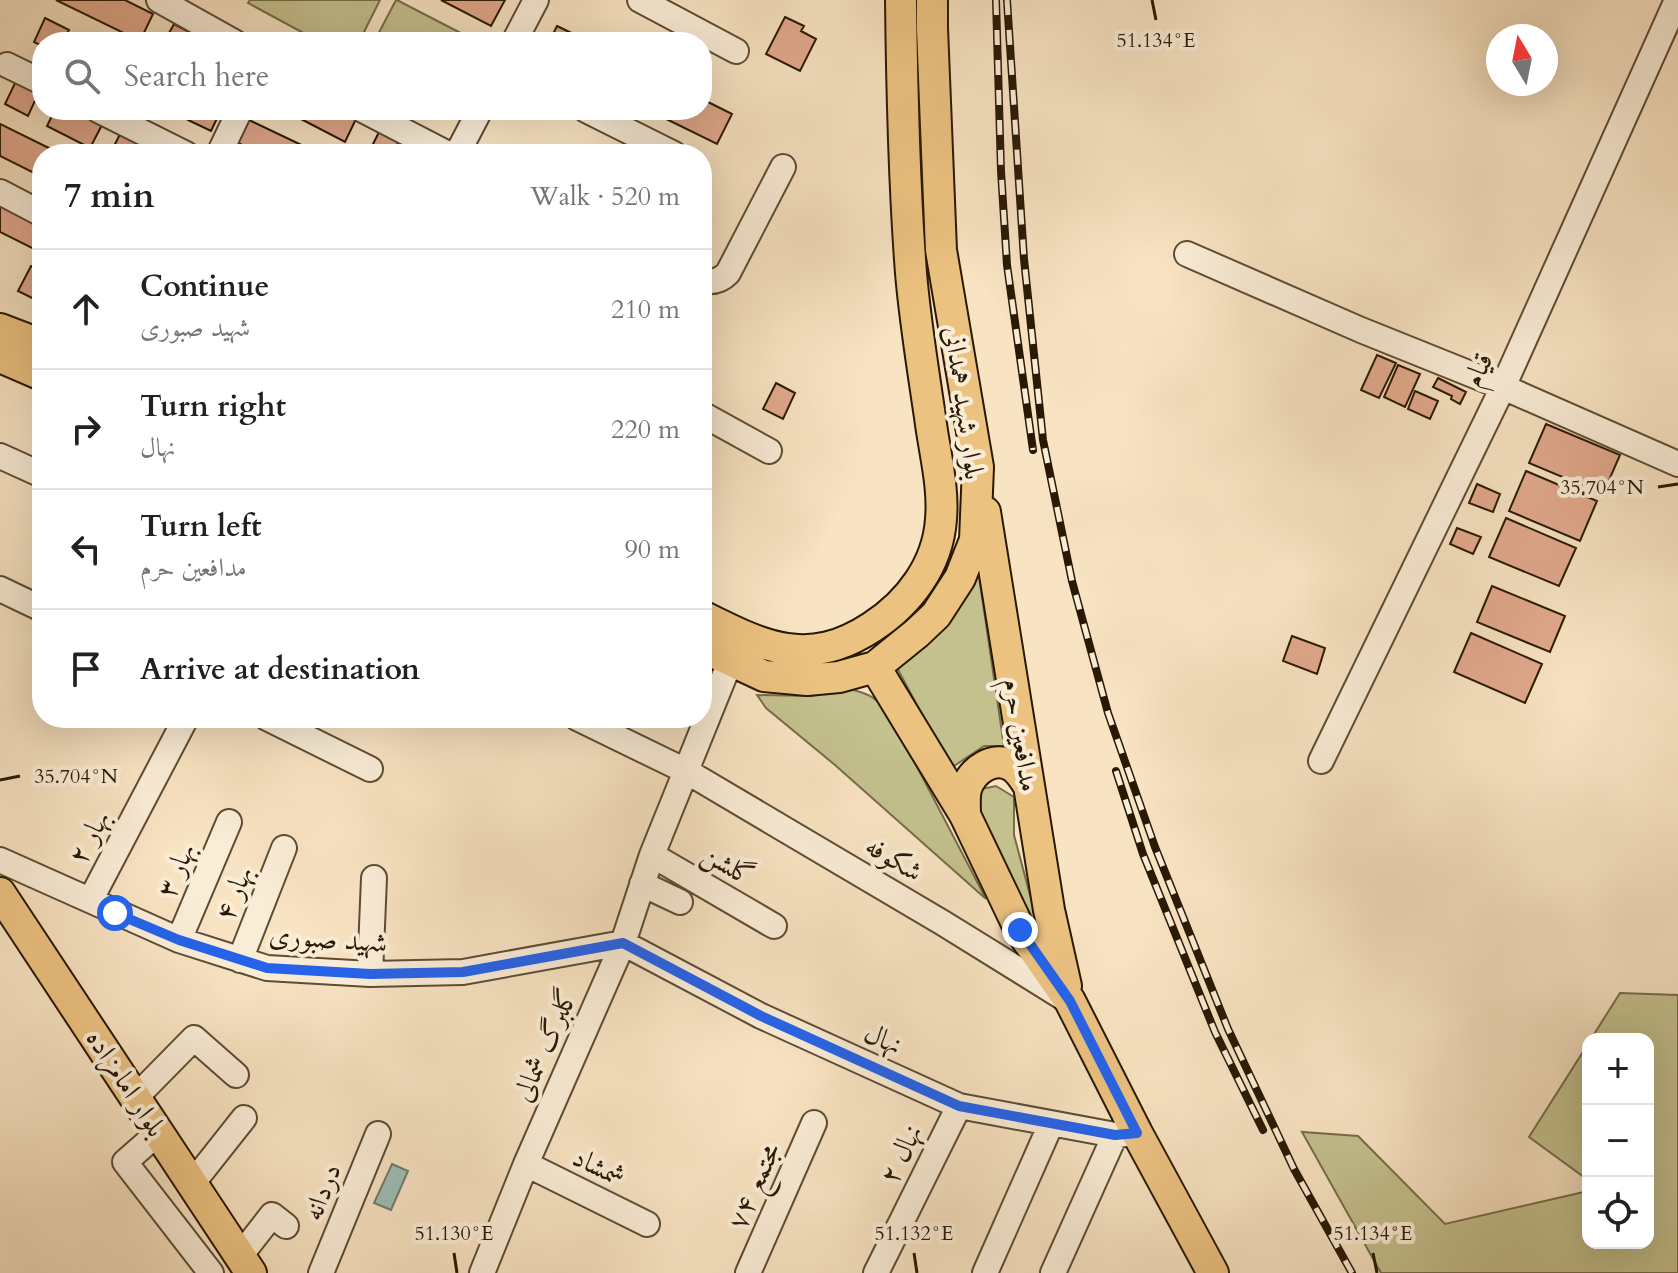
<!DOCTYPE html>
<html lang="en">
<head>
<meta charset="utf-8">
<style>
	body { margin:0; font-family:Cardo,Amiri,serif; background:#f2f2f2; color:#202124 }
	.controls { position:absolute; right:24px; bottom:24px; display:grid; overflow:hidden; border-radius:16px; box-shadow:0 8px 32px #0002 }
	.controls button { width:72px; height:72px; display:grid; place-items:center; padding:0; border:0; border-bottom:2px solid #e0e0e0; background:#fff; color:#202124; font:40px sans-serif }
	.compass { position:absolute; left:1486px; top:24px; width:72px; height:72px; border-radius:50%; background:#fff; box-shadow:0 8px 32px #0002; rotate:350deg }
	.stop { position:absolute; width:24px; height:24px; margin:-18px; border:6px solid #2563eb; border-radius:50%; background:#fff }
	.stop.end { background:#2563eb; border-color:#fff; box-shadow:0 2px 8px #0008 }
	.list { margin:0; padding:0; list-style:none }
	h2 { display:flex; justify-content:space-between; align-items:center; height:104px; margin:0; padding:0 32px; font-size:34px }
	h2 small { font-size:26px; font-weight:400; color:#757577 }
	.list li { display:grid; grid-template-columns:52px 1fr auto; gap:24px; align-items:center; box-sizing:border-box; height:120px; padding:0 32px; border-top:2px solid #e0e0e0 }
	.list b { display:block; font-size:30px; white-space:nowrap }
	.list p { margin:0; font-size:26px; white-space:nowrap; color:#757577 }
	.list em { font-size:26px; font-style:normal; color:#757577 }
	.icon { flex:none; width:44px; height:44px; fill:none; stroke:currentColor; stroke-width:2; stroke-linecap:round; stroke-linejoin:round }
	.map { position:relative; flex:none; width:1678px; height:1273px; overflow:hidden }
	.search { position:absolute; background:#fff; box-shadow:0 8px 32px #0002; left:32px; top:32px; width:680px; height:88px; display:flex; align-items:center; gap:20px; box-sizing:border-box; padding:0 28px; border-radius:32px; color:#757577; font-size:30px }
	.panel { position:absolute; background:#fff; box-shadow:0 8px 32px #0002; left:32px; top:144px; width:680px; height:584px; border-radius:32px }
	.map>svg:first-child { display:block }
	.green { fill:#c4c18e; stroke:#766d48; stroke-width:2 }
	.water { fill:#9dbeb5; stroke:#6f7c6e; stroke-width:2 }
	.building { fill:#e2a98d; stroke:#291903; stroke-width:2 }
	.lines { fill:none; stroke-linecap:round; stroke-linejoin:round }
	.minor-casing { stroke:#5d4c33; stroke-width:28 }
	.major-casing { stroke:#291903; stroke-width:34 }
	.minor { stroke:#faedd7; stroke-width:24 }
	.major { stroke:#ecc281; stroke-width:30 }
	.rail-casing { stroke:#291903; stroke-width:8 }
	.rail { stroke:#faedd7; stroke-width:5; stroke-dasharray:15; stroke-linecap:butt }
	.route { stroke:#2563eb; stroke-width:10 }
	.ticks { fill:none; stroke:#291903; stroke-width:3 }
	.labels { text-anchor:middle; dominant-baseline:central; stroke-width:8; stroke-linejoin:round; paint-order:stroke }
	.street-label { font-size:28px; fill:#291903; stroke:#faedd7 }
	.ticks-label { font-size:20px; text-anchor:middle; fill:#291903; stroke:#faedd7; stroke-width:8; stroke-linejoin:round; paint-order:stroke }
</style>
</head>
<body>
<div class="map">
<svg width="1678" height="1273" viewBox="0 0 1678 1273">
	<rect width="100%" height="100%" fill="#f8e3c2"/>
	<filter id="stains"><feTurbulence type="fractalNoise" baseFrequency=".0025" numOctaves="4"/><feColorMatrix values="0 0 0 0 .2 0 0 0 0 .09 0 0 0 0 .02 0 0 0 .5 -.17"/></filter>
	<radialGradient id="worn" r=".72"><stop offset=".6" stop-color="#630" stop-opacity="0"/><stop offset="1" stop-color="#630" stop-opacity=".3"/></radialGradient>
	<path class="green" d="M250,0H380L359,42H320L248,3Z
		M396,0H397L478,42H374Z
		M977,563L1004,746H984L951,768L896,666Z
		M848,689C869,693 877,698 890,715L986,899L835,765L766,708L757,695L811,696Z
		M996,786L1014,797V835L1042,940L994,854L977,816L976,790Z
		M1620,993L1678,995V1273H1381L1302,1132L1358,1136L1445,1224L1588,1191V1243H1648V1039H1591Z
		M1588,1044V1180L1529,1137Z"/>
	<path class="water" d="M392,1164L408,1171L391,1210L374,1203Z"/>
	<path class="building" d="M56,0H125L153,14L140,41Z
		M441,0H505L491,26Z
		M785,17L804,26L801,31L816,39L800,71L766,54Z
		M45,18L69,30L62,42H42V46L34,42Z
		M174,24L208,42H164Z
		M557,26L590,42H549Z
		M16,81L39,92L28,116L5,104Z
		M702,99L732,114L717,144L648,110H702Z
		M55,110H72L102,125L90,148L47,126Z
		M193,110H221L211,131L188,120Z
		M306,110H339L356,119L345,142L301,119Z
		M249,120L312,150L310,154H261L238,143Z
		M0,124L61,154H42V177L0,156Z
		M121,132L143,144L138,154H110Z
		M379,132L399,141L392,154H368Z
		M0,202L42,223V253L0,232Z
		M31,266L42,272V303L18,291Z
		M1377,355L1396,363L1379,398L1361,390Z
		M1398,365L1420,374L1405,407L1384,397Z
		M1438,378L1466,392L1460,404L1451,399L1452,396L1433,387Z
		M776,383L795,393L783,419L763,409Z
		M1415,391L1438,401L1430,419L1408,409Z
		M1546,424L1620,455L1603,494L1529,463Z
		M1526,471L1597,501L1580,541L1509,511Z
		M1477,484L1500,494L1493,512L1469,503Z
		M1506,518L1576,548L1559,586L1489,557Z
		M1457,528L1481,537L1473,554L1450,544Z
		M1492,586L1565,616L1550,652L1477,622Z
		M1471,633L1542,664L1525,703L1454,672Z
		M1292,636L1325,648L1317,674L1283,661Z"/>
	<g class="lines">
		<defs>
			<path id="minor" d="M159,0L234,42
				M640,0L736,51
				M514,42L536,0
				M7,65L42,82
				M98,110L186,154
				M363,110L448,154
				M586,110L674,154
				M219,154L240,110
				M457,154L480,110
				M0,192L42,214
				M1187,254L1361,330L1503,387L1678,464
				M702,280C713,283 720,281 728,273L783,167
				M702,414L769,451
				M0,456L42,475
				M0,589L42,609
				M267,718L370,769
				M577,718L686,771L943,923L1064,998
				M1321,761L1503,387L1677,0
				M652,855L774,926
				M0,860L179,940L267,968L370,974L463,972L623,943L761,1016L959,1106L1115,1135L1137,1133
				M642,884L680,902
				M91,899L186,718
				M179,940L229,822
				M240,960L284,848
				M370,974L374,878
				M136,1097L194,1038L236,1075
				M158,1133L125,1162L211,1273
				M526,1164L647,1224
				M191,1185L244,1118
				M240,1256L272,1215L286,1226
				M321,1273L378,1134
				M482,1273L526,1164L623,943L652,855L730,662
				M748,1273L814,1123
				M876,1273L959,1106
				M985,1273L1051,1124
				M1053,1273L1115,1135"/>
			<path id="major" d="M0,329L42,345
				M0,357L42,375
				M985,512L1049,910L1066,986
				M702,616C764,647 808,669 872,627C909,603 938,565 941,519C944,486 934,450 930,417C923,369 915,321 911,273C904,182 902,91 901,0
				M702,647L764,676L807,680L839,677L875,667L917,633L936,615L960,578L975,540L978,467L941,250L932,28V0
				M875,667L965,815L1020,930L1070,1001L1137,1133L1213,1273
				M965,815C965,806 964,797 966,789C972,770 994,755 1012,766C1019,770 1025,780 1029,786
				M0,893L251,1273"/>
		</defs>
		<use href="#minor" class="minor-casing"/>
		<use href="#major" class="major-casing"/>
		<use href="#minor" class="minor"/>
		<use href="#major" class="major"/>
		<defs>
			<path id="rail" d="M996,0L1001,171L1007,265L1033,450
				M1007,0L1024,259L1043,440L1072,581L1108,713L1155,847L1228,1029L1294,1169L1352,1273
				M1116,771L1143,854L1215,1032L1263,1130"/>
		</defs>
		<use href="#rail" class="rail-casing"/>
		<use href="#rail" class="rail"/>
	</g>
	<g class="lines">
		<path class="route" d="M115,913L179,940L267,968L370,974L463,972L623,943L761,1016L959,1106L1115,1135L1137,1133L1070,1001L1020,930"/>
	</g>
	<path class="ticks" d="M1152,0L1156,20M1658,487L1678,484M0,780L20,776M454,1253L457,1273M914,1253L917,1273M1373,1253L1377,1273"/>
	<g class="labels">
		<g class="street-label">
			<text transform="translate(1478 370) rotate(-65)">قیام</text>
			<text transform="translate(964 403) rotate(82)">بلوار شهید همدانی</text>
			<text transform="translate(1021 735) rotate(81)">مدافعین حرم</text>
			<text transform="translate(89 837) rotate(-62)">بهار ۲</text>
			<text transform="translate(894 859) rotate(31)">شکوفه</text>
			<text transform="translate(728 865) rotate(30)">گلشن</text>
			<text transform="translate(176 870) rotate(-67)">بهار ۳</text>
			<text transform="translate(234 893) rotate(-68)">بهار ۴</text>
			<text transform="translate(328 939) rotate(4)">شهید صبوری</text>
			<text transform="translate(883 1039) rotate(24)">نهال</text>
			<text transform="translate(545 1045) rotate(-66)">گلبرگ شمالی</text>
			<text transform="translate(126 1083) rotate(57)">بلوار امامزاده</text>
			<text transform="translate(901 1154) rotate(-64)">نهال ۲</text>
			<text transform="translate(599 1167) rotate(26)">شمشاد</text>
			<text transform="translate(754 1186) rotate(-66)">مجتمع ۷۴</text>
			<text transform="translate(322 1192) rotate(-68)">دردانه</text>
		</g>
	</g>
	<g class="ticks-label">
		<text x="1156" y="47">51.134°E</text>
		<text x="1602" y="494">35.704°N</text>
		<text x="76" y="783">35.704°N</text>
		<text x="454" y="1240">51.130°E</text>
		<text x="914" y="1240">51.132°E</text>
		<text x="1373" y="1240">51.134°E</text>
	</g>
	<rect width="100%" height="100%" filter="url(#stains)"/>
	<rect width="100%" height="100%" fill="url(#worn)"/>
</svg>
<div class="controls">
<button>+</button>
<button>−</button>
<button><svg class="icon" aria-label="locate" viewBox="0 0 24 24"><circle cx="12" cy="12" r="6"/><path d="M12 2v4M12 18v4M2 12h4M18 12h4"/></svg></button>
</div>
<svg class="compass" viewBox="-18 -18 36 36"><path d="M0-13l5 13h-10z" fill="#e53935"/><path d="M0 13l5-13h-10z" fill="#757577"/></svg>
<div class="stop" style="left:115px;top:913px"></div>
<div class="stop end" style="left:1020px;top:930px"></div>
<div class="search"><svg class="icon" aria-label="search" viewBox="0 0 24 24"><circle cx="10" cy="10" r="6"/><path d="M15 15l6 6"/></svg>Search here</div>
<section class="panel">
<h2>7 min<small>Walk · 520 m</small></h2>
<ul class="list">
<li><svg class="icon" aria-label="ahead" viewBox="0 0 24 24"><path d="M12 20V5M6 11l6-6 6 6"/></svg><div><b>Continue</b><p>شهید صبوری</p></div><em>210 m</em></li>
<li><svg class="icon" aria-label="right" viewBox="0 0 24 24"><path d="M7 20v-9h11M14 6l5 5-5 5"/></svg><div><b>Turn right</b><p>نهال</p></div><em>220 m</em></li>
<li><svg class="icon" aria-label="left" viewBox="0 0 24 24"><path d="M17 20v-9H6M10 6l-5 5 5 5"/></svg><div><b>Turn left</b><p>مدافعین حرم</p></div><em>90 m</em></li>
<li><svg class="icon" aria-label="arrive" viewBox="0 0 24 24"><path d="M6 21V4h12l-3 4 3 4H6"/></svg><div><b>Arrive at destination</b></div></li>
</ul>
</section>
</div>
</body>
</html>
